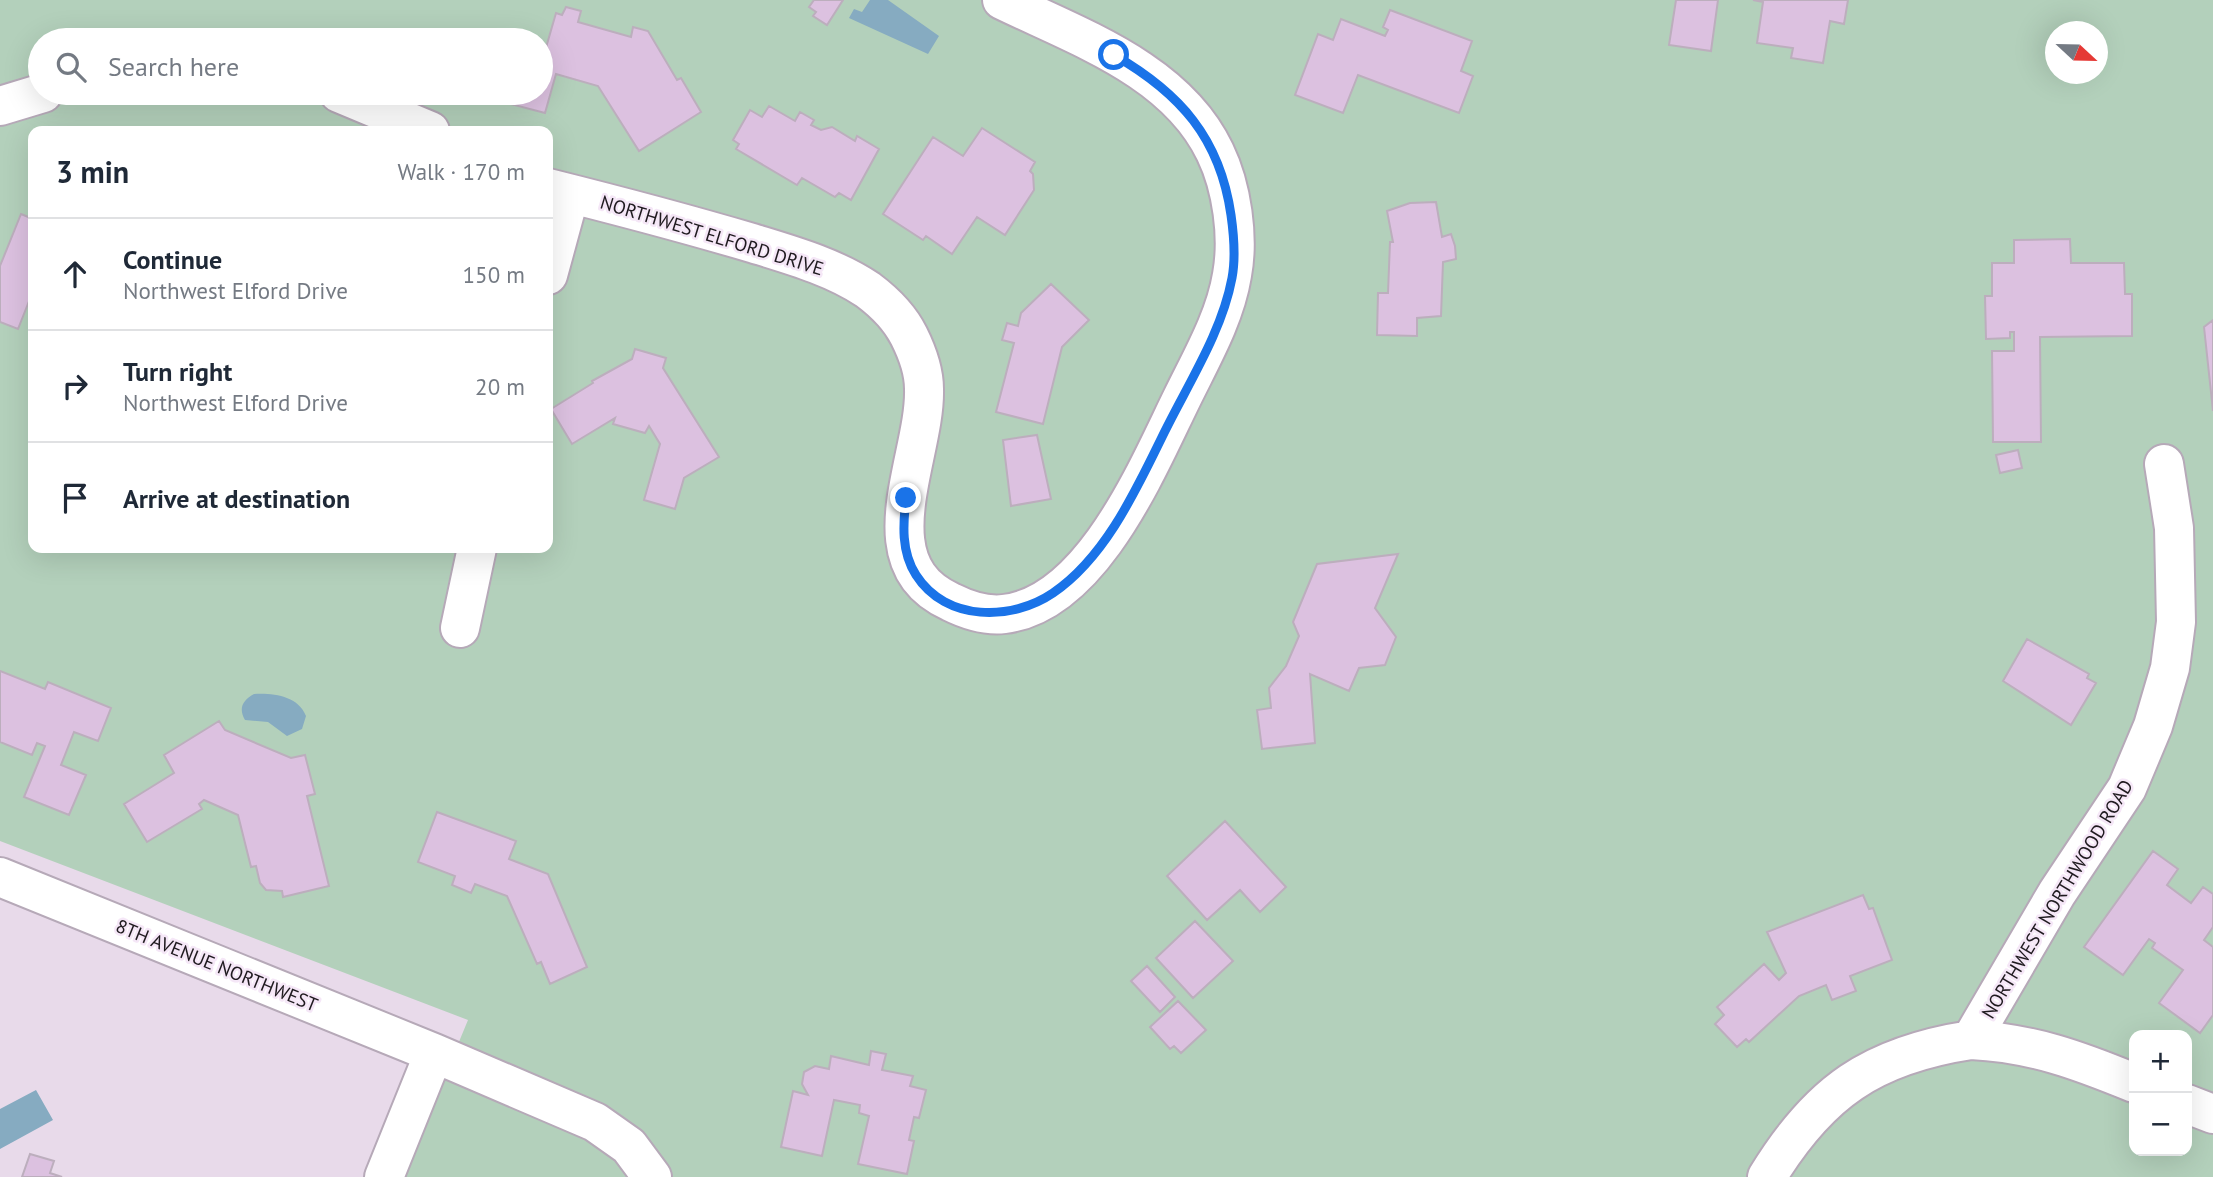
<!DOCTYPE html>
<html lang="en">
<head>
<meta charset="utf-8">
<style>
	body { margin:0; font-family:"PT Sans",sans-serif; background:#f6f6f7; color:#1f2937 }
	.controls { position:absolute; right:21px; bottom:21px; display:grid; overflow:hidden; border-radius:14px; box-shadow:0 7px 28px #0002 }
	.controls button { width:63px; height:63px; display:grid; place-items:center; padding:0; border:0; border-bottom:2px solid #e0e1e3; background:#fff; color:#1f2937; font:35px sans-serif }
	.compass { position:absolute; left:2045px; top:21px; width:63px; height:63px; border-radius:50%; background:#fff; box-shadow:0 7px 28px #0002; rotate:112deg }
	.stop { position:absolute; width:21px; height:21px; margin:-16px; border:5px solid #1a73e8; border-radius:50%; background:#fff }
	.stop.end { background:#1a73e8; border-color:#fff; box-shadow:0 2px 7px #0008 }
	.list { margin:0; padding:0; list-style:none }
	h2 { display:flex; justify-content:space-between; align-items:center; height:91px; margin:0; padding:0 28px; font-size:30px }
	h2 small { font-size:23px; font-weight:400; color:#747a83 }
	.list li { display:grid; grid-template-columns:46px 1fr auto; gap:21px; align-items:center; box-sizing:border-box; height:112px; padding:0 28px; border-top:2px solid #e0e1e3 }
	.list b { display:block; font-size:26px; white-space:nowrap }
	.list p { margin:0; font-size:23px; white-space:nowrap; color:#747a83 }
	.list em { font-size:23px; font-style:normal; color:#747a83 }
	.icon { flex:none; width:38px; height:38px; fill:none; stroke:currentColor; stroke-width:2; stroke-linecap:round; stroke-linejoin:round }
	.map { position:relative; flex:none; width:2213px; height:1177px; overflow:hidden }
	.search { position:absolute; background:#fff; box-shadow:0 7px 28px #0002; left:28px; top:28px; width:525px; height:77px; display:flex; align-items:center; gap:18px; box-sizing:border-box; padding:0 24px; border-radius:38px; color:#747a83; font-size:26px }
	.panel { position:absolute; background:#fff; box-shadow:0 7px 28px #0002; left:28px; top:126px; width:525px; height:427px; border-radius:14px }
	.map>svg:first-child { display:block }
	.green { fill:#b3d0bb; fill-rule:evenodd }
	.water { fill:#86abc1 }
	.building { fill:#dcc1e0; stroke:#bcaebd; stroke-width:2 }
	.lines { fill:none; stroke-linecap:round; stroke-linejoin:round }
	.minor-casing { stroke:#b6a9b8; stroke-width:42 }
	.minor { stroke:#fff; stroke-width:38 }
	.route { stroke:#1a73e8; stroke-width:9 }
	.labels { text-anchor:middle; dominant-baseline:central; stroke-width:5; stroke-linejoin:round; paint-order:stroke }
	.street-label { font-size:19px; fill:#1f1a1f; stroke:#f5e7f7 }
</style>
</head>
<body>
<div class="map">
<svg width="2213" height="1177" viewBox="0 0 2213 1177">
	<rect width="100%" height="100%" fill="#e8daea"/>
	<path class="green" d="M0,0H2213V1177H403L468,1020L0,841ZM2056,32H2098V74H2056ZM40,40H541V93H40ZM33,131H548V548H33ZM2134,1035H2187V1151H2134Z"/>
	<path class="water" d="M870,0H888L939,36L928,54L849,18L854,9L862,12Z
		M254,694C274,693 298,696 306,716L302,729L287,736L268,722L245,720C238,708 243,700 254,694Z
		M36,1090L53,1120L0,1149V1109Z"/>
	<path class="building" d="M814,0H843L827,25L813,16L816,12L809,7Z
		M1676,0H1718L1711,51L1669,45Z
		M1753,0H1848L1844,24L1830,21L1823,63L1791,58L1793,48L1757,43L1763,2Z
		M566,7L581,11L578,22L631,37L633,27L648,31L677,80L681,78L701,112L639,151L598,86L556,74L545,113L503,102L505,93H541V65L556,13L562,15Z
		M1390,10L1472,41L1461,71L1473,76L1459,113L1358,75L1343,113L1295,95L1318,34L1333,40L1341,19L1385,36L1388,30L1383,27Z
		M769,106L795,121L800,112L814,120L811,125L821,130L832,127L855,141L857,136L879,149L851,200L839,193L835,197L802,178L797,185L736,149L739,144L733,140L750,110L762,117Z
		M982,128L1035,162L1030,171L1033,174L1034,190L1005,235L977,217L952,254L926,236L923,240L883,214L933,137L963,156Z
		M1436,202L1442,237L1451,234L1455,246L1456,259L1443,262L1441,316L1417,318V336L1377,335L1378,293H1388L1390,242H1393L1387,211L1410,203Z
		M21,214L33,219V291L18,329L0,322V266Z
		M2070,239L2071,263H2124L2125,294H2132V336L2040,337L2041,442H1993L1992,351H2014V332H2010V338L1986,339L1985,296H1992V263H2014V240Z
		M1051,284L1089,320L1062,347L1043,424L996,412L1014,343L1002,340L1007,323L1018,326L1021,313Z
		M2213,320V411L2204,327Z
		M635,349L666,358L663,368L719,457L684,478L675,509L644,500L660,444L649,426L645,433L613,424L615,418L572,444L551,409L593,383L592,381L632,359Z
		M1037,435L1051,499L1011,506L1003,440Z
		M2018,450L2022,468L2000,473L1996,455Z
		M1398,554L1375,608L1396,637L1385,665L1359,668L1349,691L1310,674L1315,743L1262,749L1257,710L1271,708L1269,688L1286,666L1299,636L1293,622L1317,564Z
		M2027,639L2089,674L2087,678L2096,683L2071,725L2003,681Z
		M0,671L45,689L48,682L111,708L98,741L74,732L61,765L86,775L69,815L24,797L45,746L37,743L32,755L0,742Z
		M219,721L225,730L291,758L305,755L315,794L307,796L329,886L283,897L282,891L266,890L260,883L256,866L251,867L238,815L204,800L199,804L202,809L147,842L124,804L174,773L164,755Z
		M437,812L516,841L509,859L548,874L587,967L550,984L541,962L537,964L507,896L475,884L471,893L452,885L455,876L418,862Z
		M1225,821L1286,887L1260,912L1240,890L1207,920L1167,876Z
		M2153,851L2178,869L2167,885L2191,903L2203,887L2213,894V927L2204,940L2213,947V1015L2200,1033L2159,1003L2183,970L2152,948L2155,943L2149,939L2123,975L2084,947Z
		M1863,895L1869,909L1873,908L1892,960L1850,976L1856,991L1832,1000L1826,985L1799,996L1749,1042L1746,1039L1737,1047L1715,1024L1724,1015L1717,1007L1764,964L1779,980L1786,973L1767,932Z
		M1195,921L1233,961L1193,998L1156,958Z
		M1147,966L1175,997L1160,1012L1131,981Z
		M1178,1001L1206,1030L1181,1053L1174,1046L1170,1049L1150,1027Z
		M871,1051L886,1054L882,1070L913,1076L910,1086L926,1090L919,1118L914,1117L909,1140L914,1141L907,1174L858,1164L869,1116L859,1113L860,1105L834,1100L822,1156L781,1147L793,1091L808,1095L802,1084L804,1072L815,1066L829,1069L831,1056L869,1065Z
		M30,1154L54,1161L50,1173L62,1177H22Z"/>
	<g class="lines">
		<defs>
			<path id="minor" d="M339,93L430,131
				M0,106L43,93
				M548,188C616,205 684,223 752,243C791,255 834,267 868,290C884,302 900,318 909,336C917,352 924,371 924,389C926,457 864,563 951,602C967,610 986,616 1004,614C1092,604 1148,467 1182,398C1201,359 1225,318 1232,275C1239,237 1232,187 1215,152C1176,70 1078,37 1002,0
				M548,275L570,194
				M460,628L477,548
				M0,877L434,1053L595,1122L629,1146L652,1177
				M1971,1040C2032,1043 2078,1060 2134,1083
				M2187,1104L2213,1114
				M384,1177L434,1053
				M1767,1177C1819,1092 1872,1055 1971,1040L2057,893L2127,788L2153,726L2170,668L2176,622L2174,528L2164,464"/>
		</defs>
		<use href="#minor" class="minor-casing"/>
		<use href="#minor" class="minor"/>
	</g>
	<g class="lines">
		<path class="route" d="M906,498C903,524 901,552 916,575C946,622 1012,621 1053,593C1106,557 1137,488 1164,433C1188,384 1222,332 1232,278C1236,257 1234,236 1231,215C1220,138 1180,93 1114,55"/>
	</g>
	<g class="labels">
		<g class="street-label">
			<text transform="translate(712 235) rotate(17)">NORTHWEST ELFORD DRIVE</text>
			<text transform="translate(2057 899) rotate(-59)">NORTHWEST NORTHWOOD ROAD</text>
			<text transform="translate(217 965) rotate(22)">8TH AVENUE NORTHWEST</text>
		</g>
	</g>
</svg>
<div class="controls">
<button>+</button>
<button>−</button>
</div>
<svg class="compass" viewBox="-18 -18 36 36"><path d="M0-13l5 13h-10z" fill="#e53935"/><path d="M0 13l5-13h-10z" fill="#747a83"/></svg>
<div class="stop" style="left:1114px;top:55px"></div>
<div class="stop end" style="left:906px;top:498px"></div>
<div class="search"><svg class="icon" aria-label="search" viewBox="0 0 24 24"><circle cx="10" cy="10" r="6"/><path d="M15 15l6 6"/></svg>Search here</div>
<section class="panel">
<h2>3 min<small>Walk · 170 m</small></h2>
<ul class="list">
<li><svg class="icon" aria-label="ahead" viewBox="0 0 24 24"><path d="M12 20V5M6 11l6-6 6 6"/></svg><div><b>Continue</b><p>Northwest Elford Drive</p></div><em>150 m</em></li>
<li><svg class="icon" aria-label="right" viewBox="0 0 24 24"><path d="M7 20v-9h11M14 6l5 5-5 5"/></svg><div><b>Turn right</b><p>Northwest Elford Drive</p></div><em>20 m</em></li>
<li><svg class="icon" aria-label="arrive" viewBox="0 0 24 24"><path d="M6 21V4h12l-3 4 3 4H6"/></svg><div><b>Arrive at destination</b></div></li>
</ul>
</section>
</div>
</body>
</html>
